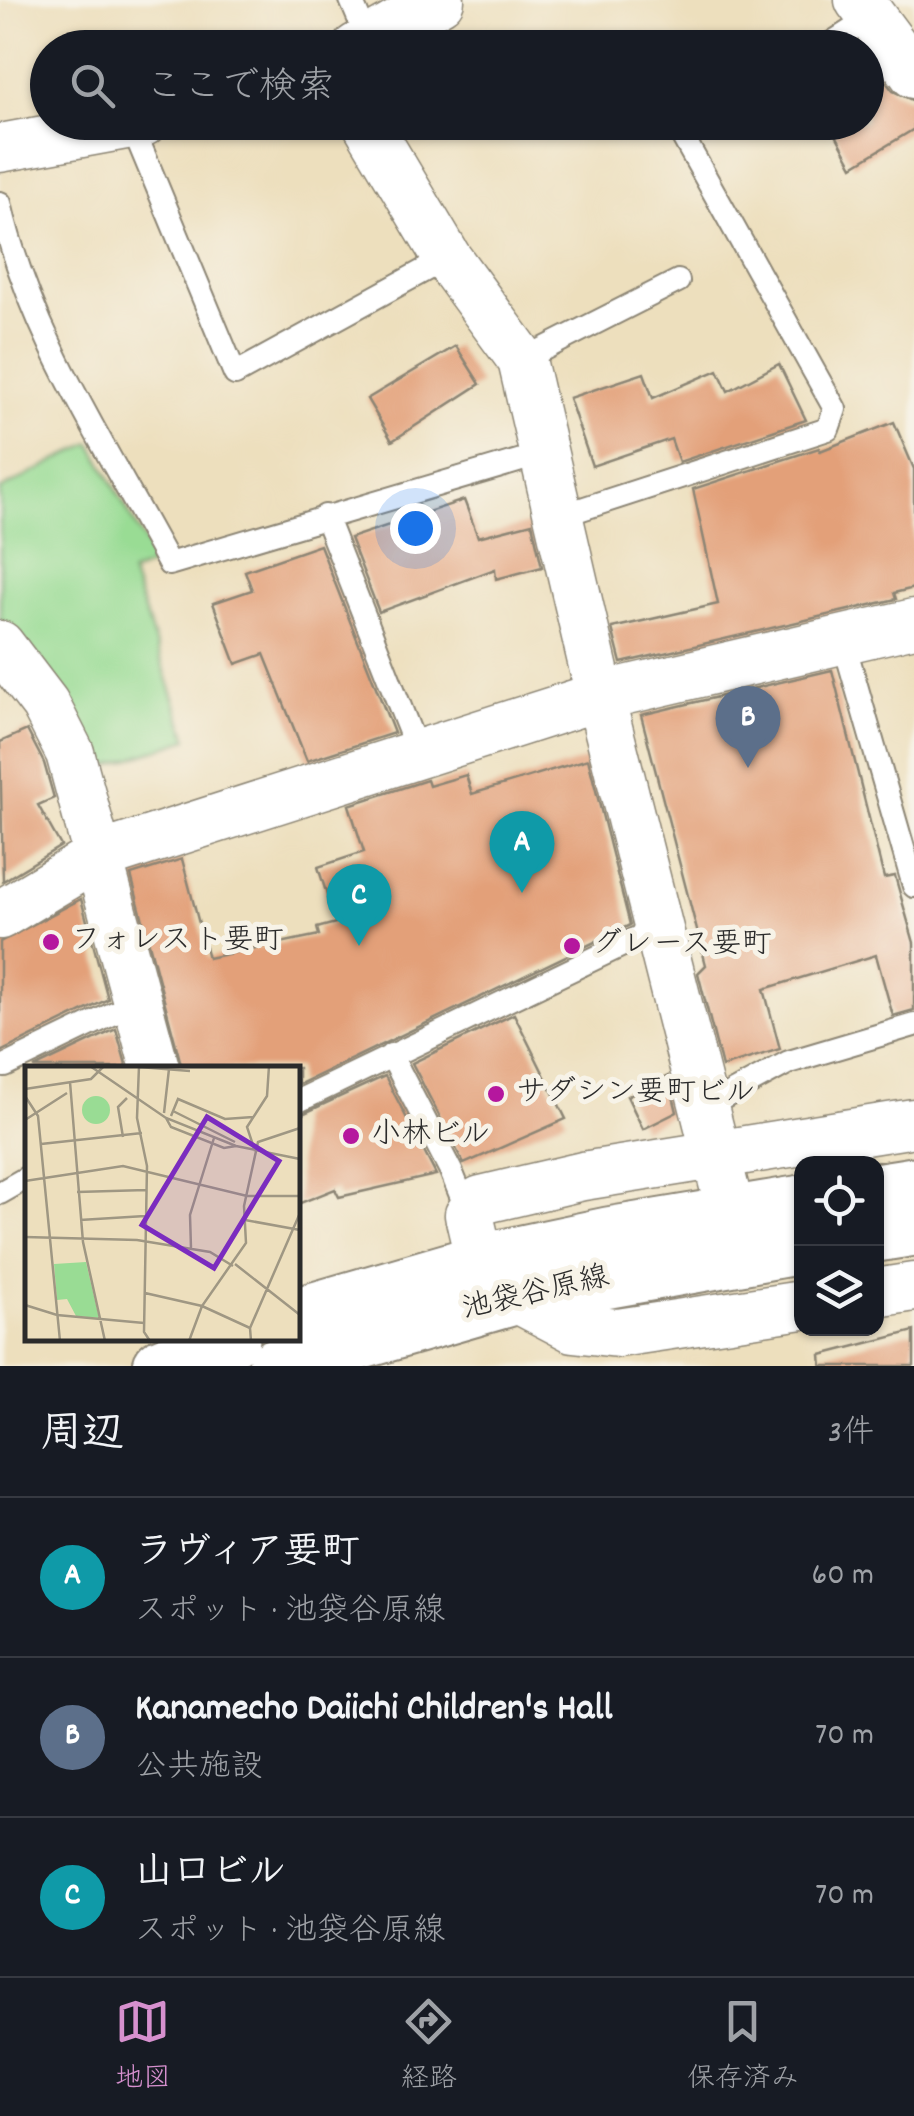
<!DOCTYPE html>
<html lang="ja">
<head>
<meta charset="utf-8">
<style>
	body { margin:0; font-family:Dekko,"Klee One",sans-serif; background:#20242c; color:#f1f3f6 }
	.controls { position:absolute; right:30px; bottom:30px; display:grid; overflow:hidden; border-radius:20px; box-shadow:0 2px 8px #0004 }
	.controls button { width:90px; height:90px; display:grid; place-items:center; padding:0; border:0; border-bottom:2px solid #363941; background:#171b24; color:#f1f3f6; font:50px sans-serif }
	.you { position:absolute; left:415px; top:528px; width:35px; height:35px; margin:-25px; border:8px solid #fff; border-radius:50%; background:#1a73e8; box-shadow:0 0 0 15px #1a73e833 }
	.badge { display:grid; place-items:center; width:65px; height:65px; border-radius:50%; background:#d690ce; color:#fff; font-size:32px; font-weight:700 }
	.pin { position:absolute; translate:-50% -82px; filter:drop-shadow(0 2px 5px #0008) }
	.pin::after { content:''; position:absolute; top:52px; width:35px; height:30px; background:inherit; clip-path:polygon(0 0,100% 0,50% 100%) }
	.list { margin:0; padding:0; list-style:none }
	h2 { display:flex; justify-content:space-between; align-items:center; height:130px; margin:0; padding:0 40px; font-size:42px }
	h2 small { font-size:32px; font-weight:400; color:#9ea1a6 }
	.list li { display:grid; grid-template-columns:65px 1fr auto; gap:30px; align-items:center; box-sizing:border-box; height:160px; padding:0 40px; border-top:2px solid #363941 }
	.list b { display:block; font-size:38px; white-space:nowrap }
	.list p { margin:0; font-size:32px; white-space:nowrap; color:#9ea1a6 }
	.list em { font-size:32px; font-style:normal; color:#9ea1a6 }
	.icon { flex:none; width:55px; height:55px; fill:none; stroke:currentColor; stroke-width:2; stroke-linecap:round; stroke-linejoin:round }
	.map { position:relative; flex:none; width:914px; height:1366px; overflow:hidden }
	.search { position:absolute; background:#171b24; box-shadow:0 2px 8px #0004; left:30px; right:30px; top:30px; height:110px; display:flex; align-items:center; gap:25px; box-sizing:border-box; padding:0 35px; border-radius:55px; color:#9ea1a6; font-size:38px }
	.sheet { height:610px; background:#171b24 }
	nav { display:flex; justify-content:space-around; align-items:center; box-sizing:border-box; height:140px; border-top:2px solid #363941; background:#171b24; font-size:28px; color:#9ea1a6 }
	nav a { display:grid; justify-items:center; gap:5px }
	nav .on { color:#d690ce }
	.map>svg:first-child { display:block }
	.green { fill:#99dc94; stroke:#628460; stroke-width:2.5 }
	.building { fill:#e3a079 }
	.lines { fill:none; stroke-linecap:round; stroke-linejoin:round }
	.lane-casing { stroke:#8c8574; stroke-width:26 }
	.street-casing { stroke:#8c8574; stroke-width:51 }
	.secondary-casing { stroke:#8c8574; stroke-width:59 }
	.lane { stroke:#fff; stroke-width:22 }
	.street { stroke:#fff; stroke-width:48 }
	.secondary { stroke:#fff; stroke-width:55 }
	.poi-dot { fill:#b5179e; stroke:#f7f3e8; stroke-width:4 }
	.labels { text-anchor:middle; dominant-baseline:central; stroke-width:10; stroke-linejoin:round; paint-order:stroke }
	.poi-label { font-size:30px; fill:#2b2b2b; stroke:#f7f3e8; text-anchor:start }
	.street-label { font-size:30px; fill:#2b2b2b; stroke:#f7f3e8 }
	.inset-road { fill:none; stroke:#9f9783; stroke-width:2.5 }
	.view { fill:#7b2cbf; fill-opacity:0.15; stroke:#7b2cbf; stroke-width:5 }
	.inset-edge { fill:none; stroke:#2b2b2b; stroke-width:5 }
</style>
</head>
<body>
<div class="map">
<svg width="914" height="1366" viewBox="0 0 914 1366">
	<rect width="100%" height="100%" fill="#f7f3e8"/>
	<filter id="ink" filterUnits="userSpaceOnUse"><feTurbulence type="fractalNoise" baseFrequency=".01" numOctaves="2"/><feDisplacementMap in="SourceGraphic" scale="20" xChannelSelector="R" yChannelSelector="G"/><feConvolveMatrix kernelMatrix="1 2 1 2 8 2 1 2 1" color-interpolation-filters="sRGB"/></filter>
	<filter id="wash" filterUnits="userSpaceOnUse"><feTurbulence type="fractalNoise" baseFrequency=".0048" numOctaves="4" result="noise"/><feDisplacementMap in="SourceGraphic" scale="40" xChannelSelector="R" yChannelSelector="G"/><feGaussianBlur stdDeviation="2.25" result="paint"/><feColorMatrix in="noise" values="0 0 0 0 0 0 0 0 0 0 0 0 0 0 0 0 0 1.4 0 .05"/><feComposite in="paint" operator="in"/></filter>
	<g filter="url(#wash)">
		<rect width="100%" height="100%" fill="#eddfbd"/>
		<path class="green" d="M91,443L156,563L131,573L188,739L97,770L55,694L0,619V490Z"/>
		<g id="blocks">
			<path class="building" d="M866,56L893,91L914,101V129L853,166L829,122H866Z
				M456,346L480,384L392,441L367,399Z
				M779,364L806,420L679,462L671,439L592,466L569,398L644,373L653,398L718,370L728,391Z
				M894,422L914,469V588L894,593L896,599L621,663L612,628L718,604L693,489L819,448L820,451Z
				M464,500L478,537L532,523L542,567L496,579L495,569L379,612L350,538Z
				M320,545L394,733L307,761L264,654L236,664L213,603L252,590L245,571Z
				M832,670L884,878L895,876L914,943V1010L893,1016L876,955L764,989L780,1049L722,1067L698,973L706,965L641,715Z
				M27,730L44,763L54,798L38,805L61,846L3,881L0,742Z
				M588,759L630,925L298,1085V1068H182L131,875L182,859L208,958L319,935L317,928L336,923L318,867L364,852L349,805L427,780L429,786L466,775L472,794Z
				M81,899L108,999L0,1052V942Z
				M514,1014L566,1119L464,1164L412,1063Z
				M116,1029L127,1068H34Z
				M385,1076L436,1175L339,1197L335,1189L298,1204V1116Z
				M668,1076L677,1112L643,1129L627,1096Z
				M914,1331V1366H822L821,1355Z"/>
		</g>
	</g>
	<g filter="url(#ink)">
		<use href="#blocks" fill-opacity="0" stroke="#8c8574" stroke-width="2.5"/>
		<g class="lines">
			<defs>
				<path id="lane" d="M351,0L368,40
					M824,48L872,17
					M132,126L235,374L447,258
					M0,203C29,333 107,448 169,564L545,453
					M522,360L678,281
					M325,516L419,755
					M560,516L828,429L835,409L683,137L707,122
					M843,640L914,886
					M391,1055L451,1171L469,1215
					M5,1066L137,1002
					M298,1101L660,927
					M706,1107L789,1062L914,1025
					M0,1193L28,1177"/>
				<path id="street" d="M859,0L914,74
					M356,48L440,0
					M366,122L447,258L522,360L600,696L731,1214
					M0,148L143,122
					M0,645L45,704L70,753L155,1068
					M0,915L97,857L600,696L914,623
					M480,1262L469,1215L481,1200L583,1176L914,1123
					M876,1293L914,1287
					M514,1297L573,1328L618,1333L802,1305"/>
				<path id="secondary" d="M876,1191L914,1185
					M876,1234L914,1228
					M298,1315L480,1262L608,1235L802,1203
					M161,1366L232,1338
					M276,1366L514,1297L802,1246"/>
			</defs>
			<use href="#lane" class="lane-casing"/>
			<use href="#street" class="street-casing"/>
			<use href="#secondary" class="secondary-casing"/>
			<use href="#lane" class="lane"/>
			<use href="#street" class="street"/>
			<use href="#secondary" class="secondary"/>
		</g>
	</g>
	<g class="poi-dot">
		<circle cx="51" cy="942" r="10"/>
		<circle cx="572" cy="946" r="10"/>
		<circle cx="496" cy="1094" r="10"/>
		<circle cx="351" cy="1136" r="10"/>
	</g>
	<g class="labels">
		<g class="poi-label">
			<text x="71" y="942">フォレスト要町</text>
			<text x="592" y="946">グレース要町</text>
			<text x="516" y="1094">サダシン要町ビル</text>
			<text x="371" y="1136">小林ビル</text>
		</g>
		<g class="street-label">
			<text transform="translate(536 1295) rotate(-13)">池袋谷原線</text>
		</g>
	</g>
	<g transform="translate(25 1066)">
		<rect width="275" height="275" fill="#eddfbd"/>
		<path d="M57 44a14 14 0 1 1 28 0a14 14 0 1 1-28 0ZM61,196L74,252L51,250L42,233L32,234L29,198Z" fill="#99dc94"/>
		<path class="inset-road" d="M65,0L141,52L211,80L275,93M114,0L112,52L122,100L119,266L125,275M114,1L165,5M45,16L58,176L80,275M0,23L66,13L79,0M0,30L13,50L35,275M148,45L210,76M139,47L144,3M146,50L153,33L200,53L228,51M141,52L146,61L199,82L211,80M0,54L42,27M98,71L93,41L102,32M16,78L117,67M230,85L222,61L242,30L244,0M0,115L98,100L222,130H275M52,126L121,124M55,154L120,150M220,154L275,164M0,171L112,174L185,186L208,200M166,182L165,149L189,72M210,198L275,249M120,227L177,240L225,262M0,239L32,249L119,257M164,275L177,240L221,177L219,140L233,76L275,62M226,275L225,262L275,147"/>
		<path class="view" d="M182,51L254,95L189,202L117,159Z"/>
		<rect width="275" height="275" class="inset-edge"/>
	</g>
</svg>
<div class="controls">
<button><svg class="icon" aria-label="locate" viewBox="0 0 24 24"><circle cx="12" cy="12" r="6"/><path d="M12 2v4M12 18v4M2 12h4M18 12h4"/></svg></button>
<button><svg class="icon" aria-label="layers" viewBox="0 0 24 24"><path d="M12 4l9 5-9 5-9-5zM3 14l9 5 9-5"/></svg></button>
</div>
<div class="you"></div>
<div class="pin badge" style="left:522px;top:893px;background:#0f9aa8">A</div>
<div class="pin badge" style="left:748px;top:768px;background:#5c6f8a">B</div>
<div class="pin badge" style="left:359px;top:946px;background:#0f9aa8">C</div>
<div class="search"><svg class="icon" aria-label="search" viewBox="0 0 24 24"><circle cx="10" cy="10" r="6"/><path d="M15 15l6 6"/></svg>ここで検索</div>
</div>
<section class="sheet">
<h2>周辺<small>3件</small></h2>
<ul class="list">
<li><span class="badge" style="background:#0f9aa8">A</span><div><b>ラヴィア要町</b><p>スポット · 池袋谷原線</p></div><em>60 m</em></li>
<li><span class="badge" style="background:#5c6f8a">B</span><div><b>Kanamecho Daiichi Children's Hall</b><p>公共施設</p></div><em>70 m</em></li>
<li><span class="badge" style="background:#0f9aa8">C</span><div><b>山口ビル</b><p>スポット · 池袋谷原線</p></div><em>70 m</em></li>
</ul>
</section>
<nav>
<a class="on"><svg class="icon" aria-label="map" viewBox="0 0 24 24"><path d="M3 6l6-2 6 2 6-2v14l-6 2-6-2-6 2zM9 4v14M15 6v14"/></svg>地図</a>
<a><svg class="icon" aria-label="directions" viewBox="0 0 24 24"><path d="M12 3l9 9-9 9-9-9zM9 14v-3h6M13 9l2 2-2 2"/></svg>経路</a>
<a><svg class="icon" aria-label="saved" viewBox="0 0 24 24"><path d="M7 4h10v16l-5-4-5 4z"/></svg>保存済み</a>
</nav>
</body>
</html>
